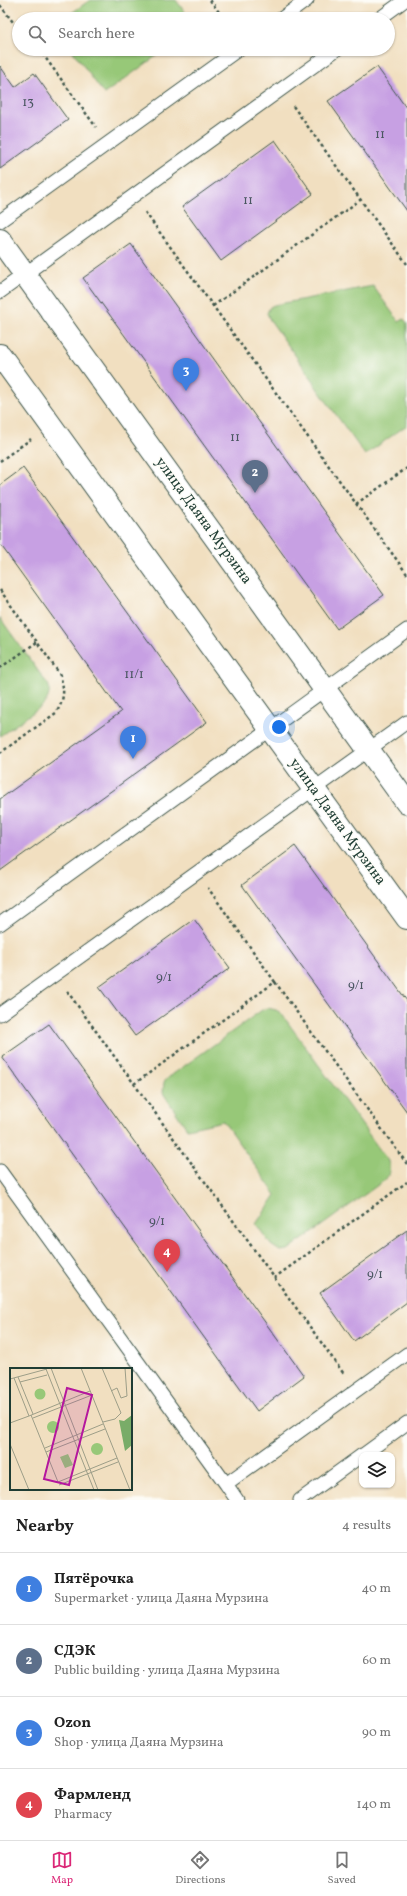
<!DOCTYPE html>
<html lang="en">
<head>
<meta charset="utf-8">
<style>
	body { margin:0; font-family:Vollkorn,serif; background:#f2f2f2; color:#222 }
	.controls { position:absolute; right:12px; bottom:12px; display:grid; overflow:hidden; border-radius:8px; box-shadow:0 1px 3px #0004 }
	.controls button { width:36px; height:36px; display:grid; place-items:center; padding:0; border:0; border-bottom:1px solid #e0e0e0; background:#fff; color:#222; font:20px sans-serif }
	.you { position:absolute; left:279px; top:727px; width:14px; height:14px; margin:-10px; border:3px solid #fff; border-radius:50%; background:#1a73e8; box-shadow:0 0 0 6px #1a73e833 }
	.badge { display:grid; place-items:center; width:26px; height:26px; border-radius:50%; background:#db2777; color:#fff; font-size:13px; font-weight:700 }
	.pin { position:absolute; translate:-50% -33px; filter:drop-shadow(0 1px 2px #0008) }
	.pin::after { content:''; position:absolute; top:21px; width:14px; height:12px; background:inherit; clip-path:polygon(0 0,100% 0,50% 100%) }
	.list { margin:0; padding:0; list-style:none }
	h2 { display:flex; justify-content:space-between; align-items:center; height:52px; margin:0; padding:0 16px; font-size:17px }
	h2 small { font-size:13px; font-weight:400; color:#767676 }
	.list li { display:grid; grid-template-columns:26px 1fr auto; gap:12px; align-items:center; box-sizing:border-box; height:72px; padding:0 16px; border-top:1px solid #e0e0e0 }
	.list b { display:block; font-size:15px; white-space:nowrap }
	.list p { margin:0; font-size:13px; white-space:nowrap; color:#767676 }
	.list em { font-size:13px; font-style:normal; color:#767676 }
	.icon { flex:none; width:22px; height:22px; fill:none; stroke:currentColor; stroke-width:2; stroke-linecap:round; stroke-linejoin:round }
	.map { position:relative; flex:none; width:407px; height:1500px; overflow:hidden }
	.search { position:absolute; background:#fff; box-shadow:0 1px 3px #0004; left:12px; right:12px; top:12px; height:44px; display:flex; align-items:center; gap:10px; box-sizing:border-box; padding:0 14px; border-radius:22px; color:#767676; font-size:15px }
	.sheet { height:340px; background:#fff }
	nav { display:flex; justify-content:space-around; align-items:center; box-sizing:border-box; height:56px; border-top:1px solid #e0e0e0; background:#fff; font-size:11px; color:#767676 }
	nav a { display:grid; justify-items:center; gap:2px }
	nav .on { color:#db2777 }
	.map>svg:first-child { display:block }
	.green { fill:#97c878; stroke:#5b8256 }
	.building { fill:#c7a0e3 }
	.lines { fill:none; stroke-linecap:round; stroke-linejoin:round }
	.service-casing { stroke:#3e5549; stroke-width:15 }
	.minor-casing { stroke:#3e5549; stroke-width:24 }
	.path { stroke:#3e5549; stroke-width:2.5; stroke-dasharray:3 3; stroke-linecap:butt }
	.service { stroke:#fff; stroke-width:13 }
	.minor { stroke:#fff; stroke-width:22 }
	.labels { text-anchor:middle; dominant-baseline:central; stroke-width:3; stroke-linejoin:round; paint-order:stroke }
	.number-label { font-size:13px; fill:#495660 }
	.street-label { font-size:15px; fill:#1f3d34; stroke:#fdfcf7 }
	.inset-road { fill:none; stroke:#9d9e88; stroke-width:1 }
	.view { fill:#b5179e; fill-opacity:0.15; stroke:#b5179e; stroke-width:2 }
	.inset-edge { fill:none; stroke:#1f3d34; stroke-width:2 }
</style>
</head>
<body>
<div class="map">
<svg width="407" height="1500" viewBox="0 0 407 1500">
	<rect width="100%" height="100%" fill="#fdfcf7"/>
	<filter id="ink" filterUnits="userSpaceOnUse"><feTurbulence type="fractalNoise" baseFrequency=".025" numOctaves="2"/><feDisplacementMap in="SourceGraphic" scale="8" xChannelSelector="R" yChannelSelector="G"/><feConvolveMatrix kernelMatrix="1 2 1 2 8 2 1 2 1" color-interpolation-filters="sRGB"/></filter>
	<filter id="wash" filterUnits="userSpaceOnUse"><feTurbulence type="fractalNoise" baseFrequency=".012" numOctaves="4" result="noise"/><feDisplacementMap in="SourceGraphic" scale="16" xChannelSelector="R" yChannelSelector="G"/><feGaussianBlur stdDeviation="0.9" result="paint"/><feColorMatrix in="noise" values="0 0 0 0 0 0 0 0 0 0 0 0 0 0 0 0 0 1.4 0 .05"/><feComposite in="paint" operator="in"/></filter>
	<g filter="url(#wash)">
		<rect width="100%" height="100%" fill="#f1dfc0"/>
		<path class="green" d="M90,0H176L190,19H63Z
			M71,49H166L104,94Z
			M373,286L399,322L404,319L407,323V425L365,455L314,384L315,383L270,320L267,313L270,307L274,305Z
			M0,618L49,686C50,695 48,700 42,706L0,736Z
			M268,1008L276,1010L281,1013L388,1161C390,1168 390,1174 385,1180L292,1247L288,1250L280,1251L271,1245L256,1224L276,1195L223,1121L187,1129L163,1093L164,1082L169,1077L262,1010Z"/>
		<g id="blocks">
			<path class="building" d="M0,66L15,87L34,73L68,120L0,169Z
				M377,67L407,109V211L328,101Z
				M275,140L313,194L221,261L182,207Z
				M131,244L384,595L337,629L83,278Z
				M23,468L207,722L0,871V799L121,712L0,544V485Z
				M295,846L407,1001V1112L242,885Z
				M194,919L230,968L135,1036L99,987Z
				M49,1024L304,1376L257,1411L2,1057Z
				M407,1230V1302L354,1341L320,1293Z"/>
		</g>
	</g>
	<g filter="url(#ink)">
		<use href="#blocks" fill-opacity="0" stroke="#3e5549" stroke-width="1"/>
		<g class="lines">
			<defs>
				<path id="service" d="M281,19L307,0
					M379,19L405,0
					M0,221L239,49
					M0,292L337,49
					M0,924L407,630
					M0,1014L407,722
					M0,1171L226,1484L407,1354
					M363,1455L407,1423
					M226,1484L237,1500
					M300,1500L362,1455"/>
				<path id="minor" d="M0,240L407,803
					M0,355L407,918"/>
			</defs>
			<use href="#service" class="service-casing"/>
			<use href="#minor" class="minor-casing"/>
			<path class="path" d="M210,0L224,19
				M0,5L19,30
				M39,49L96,127
				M293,106L407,264
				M145,212L407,574
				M213,306L360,200
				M0,461L31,439
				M356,504L407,468
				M0,590L59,673C65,688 65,699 56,713L0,753
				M0,668L37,642
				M275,982L407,1164
				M67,991L344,1374
				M134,1084L275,982L208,888
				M274,1278L407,1182"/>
			<use href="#service" class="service"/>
			<use href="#minor" class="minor"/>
		</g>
	</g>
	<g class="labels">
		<g class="number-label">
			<text x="28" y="103">13</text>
			<text x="380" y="135">11</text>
			<text x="248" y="201">11</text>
			<text x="235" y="438">11</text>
			<text x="134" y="675">11/1</text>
			<text x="164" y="978">9/1</text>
			<text x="356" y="986">9/1</text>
			<text x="157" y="1222">9/1</text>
			<text x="375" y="1275">9/1</text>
		</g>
		<g class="street-label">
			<text transform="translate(203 521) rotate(54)">улица Даяна Мурзина</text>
			<text transform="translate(337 822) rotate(54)">улица Даяна Мурзина</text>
		</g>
	</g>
	<g transform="translate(10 1368)">
		<rect width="122" height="122" fill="#f1dfc0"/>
		<path d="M24.5 26a5.5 5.5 0 1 1 11 0a5.5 5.5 0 1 1-11 0ZM37 59a6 6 0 1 1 12 0a6 6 0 1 1-12 0ZM81 81a6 6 0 1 1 12 0a6 6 0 1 1-12 0ZM58,86L63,97L55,100L50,89Z" fill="#97c878"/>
		<path d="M122,47V77L115,83L109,52L114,53Z" fill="#79ac68"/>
		<path class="inset-road" d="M41,0L88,122M71,0L120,122M92,0L111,45L105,51L93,54M36,1L84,122M8,9L23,46M0,11L37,1M10,14L37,7M101,23L107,20L111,30L117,28L115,0M21,47L48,114L107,90M19,48L80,23M23,50L82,27M0,55L19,48L4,10M0,76L19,122M35,80L93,56M36,84L95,61M49,117L108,94"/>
		<path class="view" d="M57,20L82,27L59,117L34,111Z"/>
		<rect width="122" height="122" class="inset-edge"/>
	</g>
</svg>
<div class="controls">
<button><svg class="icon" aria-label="layers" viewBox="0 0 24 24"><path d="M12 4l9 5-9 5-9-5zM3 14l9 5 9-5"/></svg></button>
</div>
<div class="you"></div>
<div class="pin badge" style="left:133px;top:759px;background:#3f7fe0">1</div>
<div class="pin badge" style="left:255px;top:493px;background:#5c6f8a">2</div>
<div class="pin badge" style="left:186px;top:391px;background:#3f7fe0">3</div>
<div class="pin badge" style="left:167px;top:1272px;background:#e0444e">4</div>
<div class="search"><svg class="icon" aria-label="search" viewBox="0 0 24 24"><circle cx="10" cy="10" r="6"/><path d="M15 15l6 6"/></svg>Search here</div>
</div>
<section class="sheet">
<h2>Nearby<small>4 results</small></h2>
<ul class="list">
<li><span class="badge" style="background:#3f7fe0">1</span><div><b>Пятёрочка</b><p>Supermarket · улица Даяна Мурзина</p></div><em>40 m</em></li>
<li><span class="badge" style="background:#5c6f8a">2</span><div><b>СДЭК</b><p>Public building · улица Даяна Мурзина</p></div><em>60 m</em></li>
<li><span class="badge" style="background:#3f7fe0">3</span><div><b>Ozon</b><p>Shop · улица Даяна Мурзина</p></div><em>90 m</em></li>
<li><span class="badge" style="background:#e0444e">4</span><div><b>Фармленд</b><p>Pharmacy</p></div><em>140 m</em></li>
</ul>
</section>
<nav>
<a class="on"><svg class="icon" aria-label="map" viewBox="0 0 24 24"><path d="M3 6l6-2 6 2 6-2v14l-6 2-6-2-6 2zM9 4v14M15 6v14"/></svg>Map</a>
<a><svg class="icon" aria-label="directions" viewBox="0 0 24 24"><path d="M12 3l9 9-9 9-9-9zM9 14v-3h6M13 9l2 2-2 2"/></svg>Directions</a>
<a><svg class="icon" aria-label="saved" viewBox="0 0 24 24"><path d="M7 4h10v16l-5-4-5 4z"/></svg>Saved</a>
</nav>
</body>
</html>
